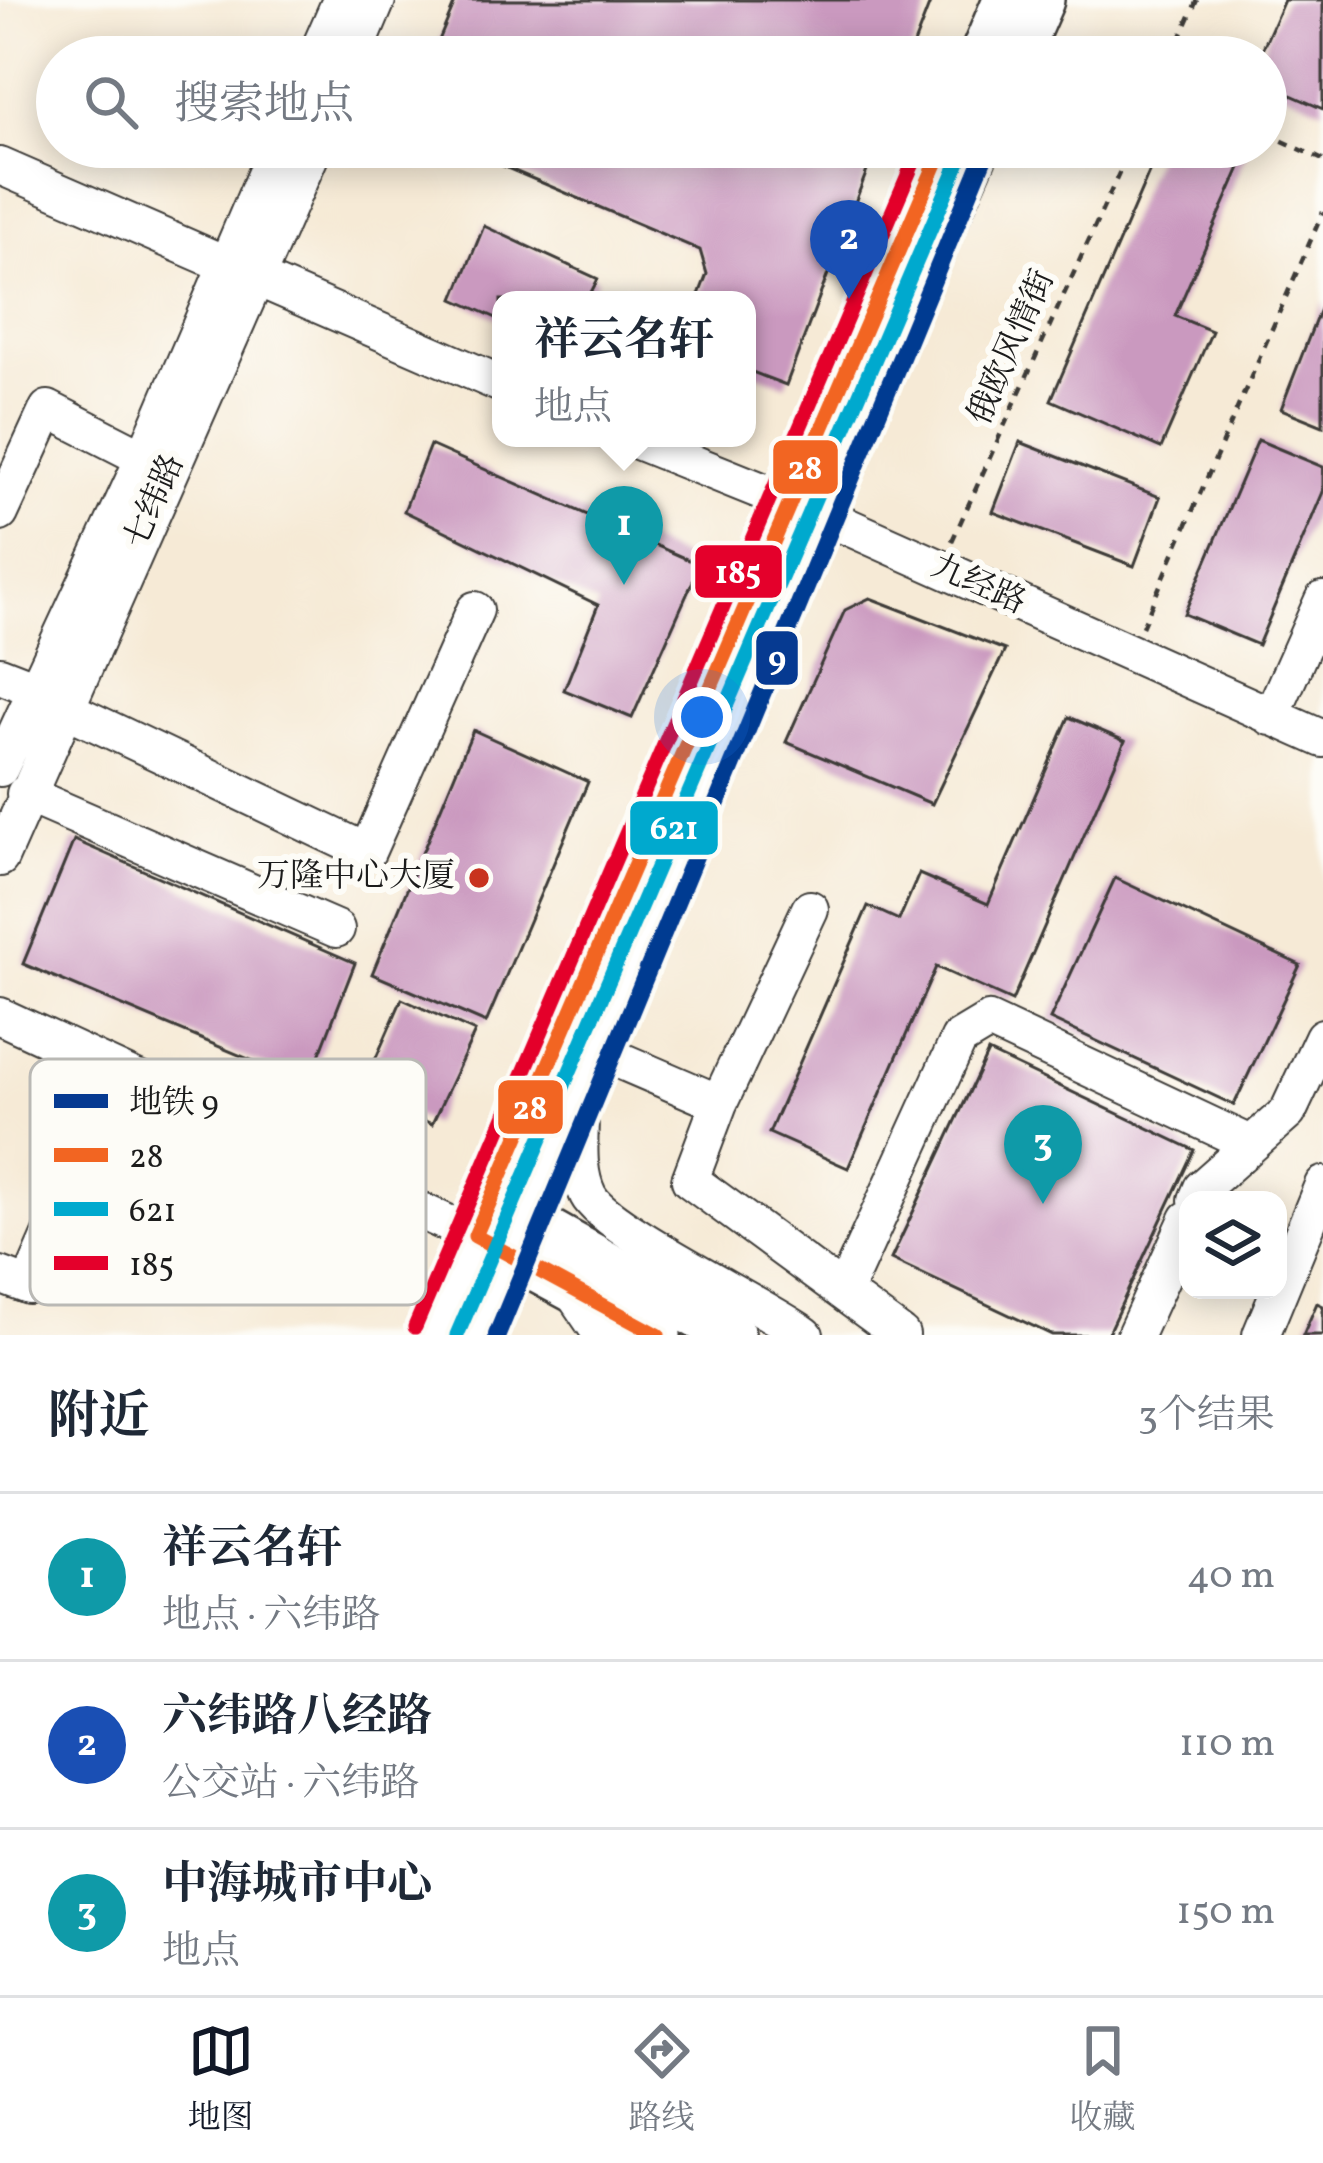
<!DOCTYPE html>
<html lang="zh">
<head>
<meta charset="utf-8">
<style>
	body { margin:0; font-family:Vollkorn,"Noto Serif SC",serif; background:#f2f2f3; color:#1f2937 }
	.controls { position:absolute; right:36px; bottom:36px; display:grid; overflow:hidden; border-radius:24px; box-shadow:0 6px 30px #0003 }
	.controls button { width:108px; height:108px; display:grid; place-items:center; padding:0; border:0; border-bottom:3px solid #e0e1e3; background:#fff; color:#1f2937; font:60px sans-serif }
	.you { position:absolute; left:702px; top:717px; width:42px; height:42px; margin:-30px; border:9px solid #fff; border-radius:50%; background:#1a73e8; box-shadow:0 0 0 18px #1a73e833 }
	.badge { display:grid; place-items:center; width:78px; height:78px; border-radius:50%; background:#111827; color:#fff; font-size:39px; font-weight:700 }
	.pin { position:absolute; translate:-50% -99px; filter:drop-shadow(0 3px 6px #0008) }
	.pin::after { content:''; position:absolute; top:63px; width:42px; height:36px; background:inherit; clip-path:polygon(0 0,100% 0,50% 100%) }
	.popup { position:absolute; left:492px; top:291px; width:264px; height:156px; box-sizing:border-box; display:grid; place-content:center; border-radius:24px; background:#fff; filter:drop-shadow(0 3px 9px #0005); font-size:39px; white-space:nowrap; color:#747a83 }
	.popup b { font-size:45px; color:#1f2937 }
	.popup::after { content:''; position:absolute; left:50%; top:100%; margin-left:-24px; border:24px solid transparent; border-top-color:#fff }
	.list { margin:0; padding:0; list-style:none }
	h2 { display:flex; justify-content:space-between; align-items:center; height:156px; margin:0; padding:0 48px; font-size:51px }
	h2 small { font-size:39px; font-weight:400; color:#747a83 }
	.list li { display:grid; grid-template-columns:78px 1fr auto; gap:36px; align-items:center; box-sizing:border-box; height:168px; padding:0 48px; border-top:3px solid #e0e1e3 }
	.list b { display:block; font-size:45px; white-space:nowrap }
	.list p { margin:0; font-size:39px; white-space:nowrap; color:#747a83 }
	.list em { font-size:39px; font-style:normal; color:#747a83 }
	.icon { flex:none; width:66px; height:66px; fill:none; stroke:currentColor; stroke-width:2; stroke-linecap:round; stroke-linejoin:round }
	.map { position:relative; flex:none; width:1323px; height:1335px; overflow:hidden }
	.search { position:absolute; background:#fff; box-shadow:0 6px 30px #0003; left:36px; right:36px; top:36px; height:132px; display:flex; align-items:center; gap:30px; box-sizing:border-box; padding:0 42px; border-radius:66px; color:#747a83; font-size:45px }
	.sheet { height:660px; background:#fff }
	nav { display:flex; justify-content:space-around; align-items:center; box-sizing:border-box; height:168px; border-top:3px solid #e0e1e3; background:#fff; font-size:33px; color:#747a83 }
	nav a { display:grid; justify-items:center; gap:6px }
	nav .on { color:#111827 }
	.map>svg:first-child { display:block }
	.building { fill:#ca99bf }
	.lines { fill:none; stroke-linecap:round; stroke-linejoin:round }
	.minor-casing { stroke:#3d3b38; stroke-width:40 }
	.major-casing { stroke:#3d3b38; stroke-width:50 }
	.path { stroke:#3d3b38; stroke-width:4.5; stroke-dasharray:9 9; stroke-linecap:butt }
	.minor { stroke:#fff; stroke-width:36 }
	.major { stroke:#fff; stroke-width:45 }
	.bus-1-casing { stroke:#fdfcf7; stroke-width:24 }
	.bus-2-casing { stroke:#fdfcf7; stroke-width:24 }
	.bus-3-casing { stroke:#fdfcf7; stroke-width:24 }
	.bus-1 { stroke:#f26522; stroke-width:15 }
	.bus-2 { stroke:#00a9ce; stroke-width:15 }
	.bus-3 { stroke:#e4002b; stroke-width:15 }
	.metro-1-casing { stroke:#fdfcf7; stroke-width:27 }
	.metro-1 { stroke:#063a91; stroke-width:18 }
	.poi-dot { fill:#c8321e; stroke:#fdfcf7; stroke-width:4.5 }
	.labels { text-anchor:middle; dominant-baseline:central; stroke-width:12; stroke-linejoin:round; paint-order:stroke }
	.street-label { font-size:33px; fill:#1c1c1c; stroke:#fdfcf7 }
	.poi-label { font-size:33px; fill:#1c1c1c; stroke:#fdfcf7; text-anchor:end }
	.key { fill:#fdfcf7; stroke:#bab9b5; stroke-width:3 }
	.key-label { font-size:33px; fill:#1c1c1c }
	.line-badge { stroke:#fdfcf7; stroke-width:4.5 }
	.badge-label { font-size:33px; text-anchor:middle; font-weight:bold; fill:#fff }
</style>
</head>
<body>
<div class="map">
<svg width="1323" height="1335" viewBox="0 0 1323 1335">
	<rect width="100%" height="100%" fill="#fdfcf7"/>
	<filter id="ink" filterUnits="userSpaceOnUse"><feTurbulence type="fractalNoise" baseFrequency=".00833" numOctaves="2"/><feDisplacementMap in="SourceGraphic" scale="24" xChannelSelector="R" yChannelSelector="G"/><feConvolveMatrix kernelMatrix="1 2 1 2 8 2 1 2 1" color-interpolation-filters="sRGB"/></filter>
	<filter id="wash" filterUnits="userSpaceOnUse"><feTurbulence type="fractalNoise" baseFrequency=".004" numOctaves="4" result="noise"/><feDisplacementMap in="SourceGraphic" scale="48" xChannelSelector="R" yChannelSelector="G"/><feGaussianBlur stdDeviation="2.7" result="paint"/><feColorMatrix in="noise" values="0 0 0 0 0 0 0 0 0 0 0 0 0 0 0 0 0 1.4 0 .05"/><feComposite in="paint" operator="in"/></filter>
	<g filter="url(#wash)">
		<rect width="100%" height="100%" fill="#f6ead6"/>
		<g id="blocks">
			<path class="building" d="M456,0H929L930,3L909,57H432Z
				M1284,0H1323V109L1266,84V57H1259Z
				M458,147H876L786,385L747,370V300H697L707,274L700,250Z
				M1160,147H1249L1175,316L1212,331L1161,448L1051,400Z
				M484,226L598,279L587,300H501V320L454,299Z
				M1323,301V426L1281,409Z
				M1258,440L1323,467V492L1258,645L1184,614Z
				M1020,442L1160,497L1134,566L993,512Z
				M430,445L700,565L632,718L564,690L598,605L404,511Z
				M870,598L1005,650L932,804L786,742L845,610Z
				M1069,717L1125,741L1012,1001L936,967L848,1168L769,1133L868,906L899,920L919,874L988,904Z
				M473,730L588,782L486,1023L372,974Z
				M74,840L355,963L308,1084L23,964Z
				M1115,878L1300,965L1234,1105L1050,1019Z
				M402,999L475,1032L432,1124L361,1092Z
				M988,1052L1194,1150L1107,1335H1052L891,1259Z
				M1317,1303L1323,1306V1335H1303Z"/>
		</g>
	</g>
	<g filter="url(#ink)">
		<use href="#blocks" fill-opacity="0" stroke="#3d3b38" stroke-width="3"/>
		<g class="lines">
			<defs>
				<path id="minor" d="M316,57L341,0
					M353,57L377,0
					M0,166L501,384
					M630,438L824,516L1323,739
					M0,513L48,409L144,458
					M0,675L36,689
					M64,708L367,852L475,610
					M1271,717L1323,600
					M0,768L144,458L277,147
					M25,794L336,929
					M0,858L314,147
					M0,1016L475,1236
					M598,1051L719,1103L690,1180L901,1335
					M719,1103L810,909
					M580,1113C580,1141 576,1170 588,1195C605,1229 762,1304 805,1335
					M1197,1200L1202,1188L1288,1112L1323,1037
					M0,1275L29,1286L122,1073
					M570,1288L602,1335
					M844,1291L959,1039L989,1021L1251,1144
					M1135,1335L1188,1219
					M1261,1335L1323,1185"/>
				<path id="major" d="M982,57L1006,0
					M1016,57L1041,0
					M948,213L977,147
					M500,1225L529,1224L549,1232L732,1335
					M488,1243L658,1335
					M434,1335L943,147
					M483,1335L922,273"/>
			</defs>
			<use href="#minor" class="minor-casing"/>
			<use href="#major" class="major-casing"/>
			<path class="path" d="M1172,57L1197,0
				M1266,133L1323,160
				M952,541L1131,147
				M1142,627L1323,212"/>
			<use href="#minor" class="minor"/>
			<use href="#major" class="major"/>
			<defs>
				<path id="bus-1" d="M658,1335L475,1236L943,147"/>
				<path id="bus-2" d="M457,1335L962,155"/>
				<path id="bus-3" d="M415,1327L920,147"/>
			</defs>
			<use href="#bus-1" class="bus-1-casing"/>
			<use href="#bus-2" class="bus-2-casing"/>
			<use href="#bus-3" class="bus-3-casing"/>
			<use href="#bus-1" class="bus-1"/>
			<use href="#bus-2" class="bus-2"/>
			<use href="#bus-3" class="bus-3"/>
			<defs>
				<path id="metro-1" d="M497,1335L988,147"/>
			</defs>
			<use href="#metro-1" class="metro-1-casing"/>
			<use href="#metro-1" class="metro-1"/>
		</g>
	</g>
	<circle class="poi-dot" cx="479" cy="878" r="12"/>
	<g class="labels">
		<g class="street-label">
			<text transform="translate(1013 348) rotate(-66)">俄欧风情街</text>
			<text transform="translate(156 502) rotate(-66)">七纬路</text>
			<text transform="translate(978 586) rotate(24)">九经路</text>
		</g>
		<g class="poi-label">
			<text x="455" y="878">万隆中心大厦</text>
		</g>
	</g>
	<rect x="30" y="1059" width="396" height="246" rx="18" class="key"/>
	<rect x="54" y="1094" width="54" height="14" fill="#063a91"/>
	<rect x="54" y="1148" width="54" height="14" fill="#f26522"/>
	<rect x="54" y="1202" width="54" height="14" fill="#00a9ce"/>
	<rect x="54" y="1256" width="54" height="14" fill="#e4002b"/>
	<g class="key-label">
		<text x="129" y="1113">地铁 9</text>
		<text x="129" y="1167">28</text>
		<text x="129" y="1221">621</text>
		<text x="129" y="1275">185</text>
	</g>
	<g class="line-badge">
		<rect x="771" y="438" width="69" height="58" rx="12" fill="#f26522"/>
		<rect x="693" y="543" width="91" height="57" rx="12" fill="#e4002b"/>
		<rect x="754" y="629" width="46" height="58" rx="12" fill="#063a91"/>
		<rect x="628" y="799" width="92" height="58" rx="12" fill="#00a9ce"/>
		<rect x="496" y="1078" width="69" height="58" rx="12" fill="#f26522"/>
	</g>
	<g class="badge-label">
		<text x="805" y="479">28</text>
		<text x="738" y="583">185</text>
		<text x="777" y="669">9</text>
		<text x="674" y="839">621</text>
		<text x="530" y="1119">28</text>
	</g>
</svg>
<div class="controls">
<button><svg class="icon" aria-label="layers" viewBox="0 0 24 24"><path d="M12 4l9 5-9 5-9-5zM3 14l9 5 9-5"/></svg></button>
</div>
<div class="you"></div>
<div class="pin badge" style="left:624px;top:585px;background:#0f9aa8">1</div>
<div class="popup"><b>祥云名轩</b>地点</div>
<div class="pin badge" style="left:849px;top:299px;background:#1a4fb4">2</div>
<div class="pin badge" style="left:1043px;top:1204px;background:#0f9aa8">3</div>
<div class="search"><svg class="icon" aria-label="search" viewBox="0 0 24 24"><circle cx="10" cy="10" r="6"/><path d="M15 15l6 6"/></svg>搜索地点</div>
</div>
<section class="sheet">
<h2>附近<small>3个结果</small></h2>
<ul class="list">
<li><span class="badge" style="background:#0f9aa8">1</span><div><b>祥云名轩</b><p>地点 · 六纬路</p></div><em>40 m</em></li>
<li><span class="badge" style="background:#1a4fb4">2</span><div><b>六纬路八经路</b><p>公交站 · 六纬路</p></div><em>110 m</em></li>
<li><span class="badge" style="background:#0f9aa8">3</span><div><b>中海城市中心</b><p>地点</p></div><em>150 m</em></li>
</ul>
</section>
<nav>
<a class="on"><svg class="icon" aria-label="map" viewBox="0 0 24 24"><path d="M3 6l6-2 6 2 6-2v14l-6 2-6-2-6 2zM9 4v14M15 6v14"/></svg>地图</a>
<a><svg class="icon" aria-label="directions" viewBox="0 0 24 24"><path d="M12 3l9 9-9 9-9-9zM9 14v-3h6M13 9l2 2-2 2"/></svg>路线</a>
<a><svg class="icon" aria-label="saved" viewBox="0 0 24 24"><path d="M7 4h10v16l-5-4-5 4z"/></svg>收藏</a>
</nav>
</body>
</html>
